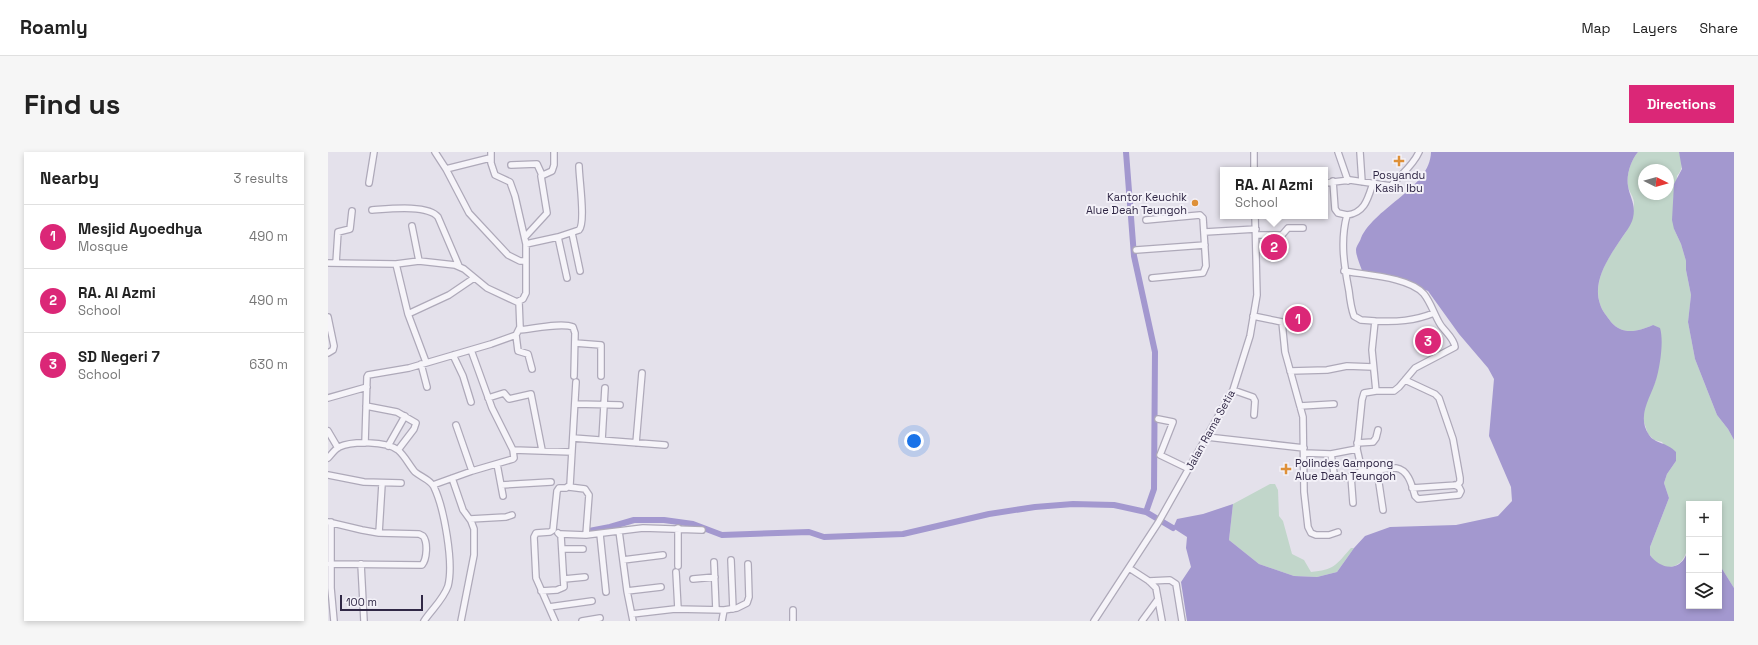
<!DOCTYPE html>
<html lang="en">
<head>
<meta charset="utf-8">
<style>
	body { margin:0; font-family:"Space Grotesk",sans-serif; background:#f6f6f6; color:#222 }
	.controls { position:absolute; right:12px; bottom:12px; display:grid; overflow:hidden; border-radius:0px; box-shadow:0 2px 6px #0003 }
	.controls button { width:36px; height:36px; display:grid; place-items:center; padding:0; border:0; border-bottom:1px solid #e0e0e0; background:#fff; color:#222; font:20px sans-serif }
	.compass { position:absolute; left:1310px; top:12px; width:36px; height:36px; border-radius:50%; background:#fff; box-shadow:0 2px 6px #0003; rotate:95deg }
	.scale { position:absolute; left:12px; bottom:10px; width:83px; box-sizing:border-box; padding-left:4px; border:2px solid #302745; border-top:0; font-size:11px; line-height:14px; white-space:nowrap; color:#302745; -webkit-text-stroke:3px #f3f1f8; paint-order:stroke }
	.you { position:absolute; left:586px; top:289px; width:14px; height:14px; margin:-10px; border:3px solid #fff; border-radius:50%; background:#1a73e8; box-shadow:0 0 0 6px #1a73e833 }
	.badge { display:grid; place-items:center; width:26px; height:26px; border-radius:50%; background:#db2777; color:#fff; font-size:13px; font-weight:700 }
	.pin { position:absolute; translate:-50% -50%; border:2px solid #fff; box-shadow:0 1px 4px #0006 }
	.popup { position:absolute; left:892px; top:15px; width:108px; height:52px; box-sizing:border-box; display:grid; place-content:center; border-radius:0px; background:#fff; filter:drop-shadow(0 1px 3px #0005); font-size:13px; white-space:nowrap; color:#767676 }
	.popup b { font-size:15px; color:#222 }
	.popup::after { content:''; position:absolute; left:50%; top:100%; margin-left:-8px; border:8px solid transparent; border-top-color:#fff }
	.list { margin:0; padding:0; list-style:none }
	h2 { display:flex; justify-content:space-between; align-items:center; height:52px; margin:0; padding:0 16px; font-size:17px }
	h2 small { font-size:13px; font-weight:400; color:#767676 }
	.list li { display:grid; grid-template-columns:26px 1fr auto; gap:12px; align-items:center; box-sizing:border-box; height:64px; padding:0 16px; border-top:1px solid #e0e0e0 }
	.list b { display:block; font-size:15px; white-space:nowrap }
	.list p { margin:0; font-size:13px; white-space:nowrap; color:#767676 }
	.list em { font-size:13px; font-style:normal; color:#767676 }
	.icon { flex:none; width:22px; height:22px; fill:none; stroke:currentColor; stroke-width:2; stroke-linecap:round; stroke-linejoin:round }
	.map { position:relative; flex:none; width:1406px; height:469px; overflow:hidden; border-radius:0px }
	header { display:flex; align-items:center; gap:24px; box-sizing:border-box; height:56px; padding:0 20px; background:#fff; border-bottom:1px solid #e0e0e0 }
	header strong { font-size:19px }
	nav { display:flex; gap:22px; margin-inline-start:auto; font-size:14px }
	.intro { display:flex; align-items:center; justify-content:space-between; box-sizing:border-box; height:96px; padding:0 24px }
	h1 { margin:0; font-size:28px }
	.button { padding:10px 18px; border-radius:0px; background:#db2777; color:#fff; font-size:14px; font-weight:700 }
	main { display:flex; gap:24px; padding:0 24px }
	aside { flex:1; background:#fff; border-radius:0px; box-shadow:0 2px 6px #0003 }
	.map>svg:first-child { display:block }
	.green { fill:#c1d6ca; fill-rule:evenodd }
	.water { fill:#a398cf }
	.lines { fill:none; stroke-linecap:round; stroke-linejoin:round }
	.canal { stroke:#a398cf; stroke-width:6 }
	.minor-casing { stroke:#aea9b9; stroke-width:8 }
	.minor { stroke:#f6f4f9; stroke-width:5.5 }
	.poi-dot { fill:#de9038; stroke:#f3f1f8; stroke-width:1.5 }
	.labels { text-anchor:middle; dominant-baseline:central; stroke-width:4; stroke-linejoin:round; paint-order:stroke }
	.poi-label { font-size:11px; fill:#302745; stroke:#f3f1f8 }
	.street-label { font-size:11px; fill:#302745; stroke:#f3f1f8 }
</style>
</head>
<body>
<header>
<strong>Roamly</strong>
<nav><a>Map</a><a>Layers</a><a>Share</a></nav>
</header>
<div class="intro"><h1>Find us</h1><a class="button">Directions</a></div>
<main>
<aside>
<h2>Nearby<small>3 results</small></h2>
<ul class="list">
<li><span class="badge">1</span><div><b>Mesjid Ayoedhya</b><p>Mosque</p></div><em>490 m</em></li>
<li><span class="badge">2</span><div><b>RA. Al Azmi</b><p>School</p></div><em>490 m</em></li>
<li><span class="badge">3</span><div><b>SD Negeri 7</b><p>School</p></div><em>630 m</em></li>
</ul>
</aside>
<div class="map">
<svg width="1406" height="469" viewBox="0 0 1406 469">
	<rect width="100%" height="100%" fill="#e4e1eb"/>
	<path class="green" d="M1310,0H1351C1354,10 1356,15 1349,24L1346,77L1353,92L1358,109V118L1363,143L1360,170L1367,207L1389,263L1400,277L1406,288V436L1391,412V352H1361C1361,369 1367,412 1342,415C1333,416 1327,410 1322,403V395L1341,346L1336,331L1339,322L1348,309L1334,290L1326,288L1320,282L1315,267L1318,249L1328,228L1325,173C1311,179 1295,184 1283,170C1279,164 1274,159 1272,152C1265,131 1278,109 1289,93C1293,86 1300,79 1301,72C1303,66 1306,57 1306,51C1306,45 1301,40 1300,34C1298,23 1303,8 1310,0ZM1316,18H1340V42H1316Z
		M942,332H947L950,338L951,364L955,369L964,402L976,408L983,420C1006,418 1008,413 1023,396H1026L1009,420L989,425L966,424L931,412L901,388L905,352Z"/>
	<path class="water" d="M1103,0H1310C1303,8 1298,23 1300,34C1302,46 1308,52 1305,66C1303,74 1297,81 1293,87C1281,105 1264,129 1272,152C1274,159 1279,164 1283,170C1295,184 1311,179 1325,173L1332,176C1336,189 1332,215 1328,228C1323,245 1308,264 1321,283C1327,292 1339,290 1348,300V309L1339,322L1336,331L1341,346L1322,395V403C1330,414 1346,421 1356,407C1359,403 1360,396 1361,392V454H1391V412L1406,436V469H859L853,430L863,415L858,396L859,385L845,376L849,367L875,362L905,352L901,388L931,412L966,424L989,425L1009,420L1026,396L1037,384L1062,375L1128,373L1170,364L1184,349L1183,335L1161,284L1166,227L1160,216L1131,182L1100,139L1065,126L1035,122C1033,114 1028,105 1028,98C1028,94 1032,90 1033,86C1048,54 1102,36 1103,0Z
		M1351,0H1406V288L1400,277L1389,263L1367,207L1360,170L1363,143L1358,118V109L1353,92L1346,77L1344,68L1346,32L1354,17Z"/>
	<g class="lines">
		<path class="canal" d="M798,0L806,104L827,200L826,337L818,360L845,376
			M261,379L282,375L306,368H336L365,372L394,383L481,380L496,385L575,382L661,362L707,355L745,352L786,353L818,360"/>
		<defs>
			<path id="minor" d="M107,0L118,17L141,61L180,103L192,109H198
				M926,0V18
				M1010,0L1020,29
				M1032,0L1034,30
				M183,13L209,12L214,23
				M118,17L162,6
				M1005,29L1007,57L1010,61L1019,63
				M41,31L46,0
				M997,31L1022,28L1063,34C1073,22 1085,14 1091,0
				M1045,31C1040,46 1037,61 1019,63C1012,89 1016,113 1021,139C1022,148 1023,156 1026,164L1033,168L1047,169L1044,198L1048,239
				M44,58C59,57 100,52 110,65L131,114
				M818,68L872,63L875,66L878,114L875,121L824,126
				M84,74L91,109
				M877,80L928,77
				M244,81L252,119
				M929,83H954L960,76H975
				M197,85L219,61L213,24L224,19L226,13V0
				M230,85L239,126
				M198,92L230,85L251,78C258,71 251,26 251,14
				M808,98L877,93
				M0,111L68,112L91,109L127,113L136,117L159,136L189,150L195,147L198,141V92L187,44L182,30L167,23L163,11V0
				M8,111L10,80L22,77L24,59
				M68,112L80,162L98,210
				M80,162L121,143L146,126
				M925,164L954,170L957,200L975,265L976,340L980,375L983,381L988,383H1001L1010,380
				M0,165L6,194L5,198L0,201
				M1047,169C1069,170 1086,169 1106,161
				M191,178C204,177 234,170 245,175L247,181L246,224
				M188,183L190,199L200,202L204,217
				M247,191L273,193V224
				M125,203L135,224L143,250
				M93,212L99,235
				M962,219L999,218L1019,214L1045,215
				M1077,228L1107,242L1111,246L1125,287L1132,326V330L1129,333L1084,336
				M905,238L925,245L927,249L926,263
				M0,246L39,235
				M160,246L176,241L181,247L203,242L214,298
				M247,252L292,253
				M38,254L69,260L88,271L86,277L70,298
				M972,254L1006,252
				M830,267L845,270L832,303L861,317
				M128,273L144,319
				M0,279L10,296
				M879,285L976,296
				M245,286L337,293
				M274,288L277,236
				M37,291L39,225L40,223L81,216L163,192L188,183L192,175L191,150
				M308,291L314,221
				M1029,291L1045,290L1048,286L1050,278
				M60,294L77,264
				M1029,297L1034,319L1068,316C1081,318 1084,334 1087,344L1090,347L1131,343L1133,339L1131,335L1127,333
				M185,298L244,300
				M976,301L1003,302L1029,297L1034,248L1036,241L1048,239H1066L1071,235L1087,216L1127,195C1126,186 1117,180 1112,172C1106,162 1103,151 1096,142C1082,125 1038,123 1016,119
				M1003,302L1006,321L1008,325L1019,326L1034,319
				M0,306C3,303 6,298 11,295C24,289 58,289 70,298C77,304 81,313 87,320C93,325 103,328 106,335C116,356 126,411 120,434C115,448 104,457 96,469
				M169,312L175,344
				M1049,318L1055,358
				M0,323L36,330L73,331
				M1023,324L1025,351
				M124,326L135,358L143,369L146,377V403L133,469
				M105,333L144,319L185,307L186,306L185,298L164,256L143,198
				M173,333L223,330
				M241,335L257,337L261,343L258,383
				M142,367L178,365L184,363
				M0,370L34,378L51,381L91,382L95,384C100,390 99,407 94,413L2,412
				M3,370V436L6,469
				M291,379L299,439L305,469
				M51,381L54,332
				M233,382L258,383L315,376L374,378
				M272,382L278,440
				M234,397H255
				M295,408L335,403
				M403,408L405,457
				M386,410L388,458
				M33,412L36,469
				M350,414V376
				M801,416L821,429L828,436L834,469
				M348,420L350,457
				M236,427L257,425
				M365,427L387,425
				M821,429L842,428L848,432L854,469
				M213,439L229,438L236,435L233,384L230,381
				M299,439L333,435
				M221,455L264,449
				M465,458V469
				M304,462L347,457L396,458
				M227,469L208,426L206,385L208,381L222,380L225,378L229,339L231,336H238L242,333L248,230
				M254,469L272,466
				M394,469L396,458L409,456L419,451L421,445L420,412
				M766,469L830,371L905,238L922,184L929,143L927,64
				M814,469L830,447"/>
		</defs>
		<use href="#minor" class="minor-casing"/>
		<use href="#minor" class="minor"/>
	</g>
	<g class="poi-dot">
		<path d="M1069 3h4v4h4v4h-4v4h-4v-4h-4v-4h4z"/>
		<circle cx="867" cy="51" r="4"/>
		<path d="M956 311h4v4h4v4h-4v4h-4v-4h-4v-4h4z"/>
	</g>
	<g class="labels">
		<g class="poi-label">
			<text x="1071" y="23">Posyandu<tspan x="1071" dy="13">Kasih Ibu</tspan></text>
			<text x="859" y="45" text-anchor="end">Kantor Keuchik<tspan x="859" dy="13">Alue Deah Teungoh</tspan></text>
			<text x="967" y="311" text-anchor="start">Polindes Gampong<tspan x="967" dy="13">Alue Deah Teungoh</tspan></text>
		</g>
		<g class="street-label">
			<text transform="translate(882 278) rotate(-61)">Jalan Rama Setia</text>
		</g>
	</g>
</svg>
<div class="controls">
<button>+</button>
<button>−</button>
<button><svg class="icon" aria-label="layers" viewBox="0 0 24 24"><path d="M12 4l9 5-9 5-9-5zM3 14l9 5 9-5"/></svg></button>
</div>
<svg class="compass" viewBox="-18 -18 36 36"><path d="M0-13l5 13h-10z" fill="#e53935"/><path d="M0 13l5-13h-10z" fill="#767676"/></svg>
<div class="scale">100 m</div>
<div class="you"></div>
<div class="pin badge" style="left:970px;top:167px">1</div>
<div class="pin badge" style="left:946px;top:95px">2</div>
<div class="popup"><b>RA. Al Azmi</b>School</div>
<div class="pin badge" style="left:1100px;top:189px">3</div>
</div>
</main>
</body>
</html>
